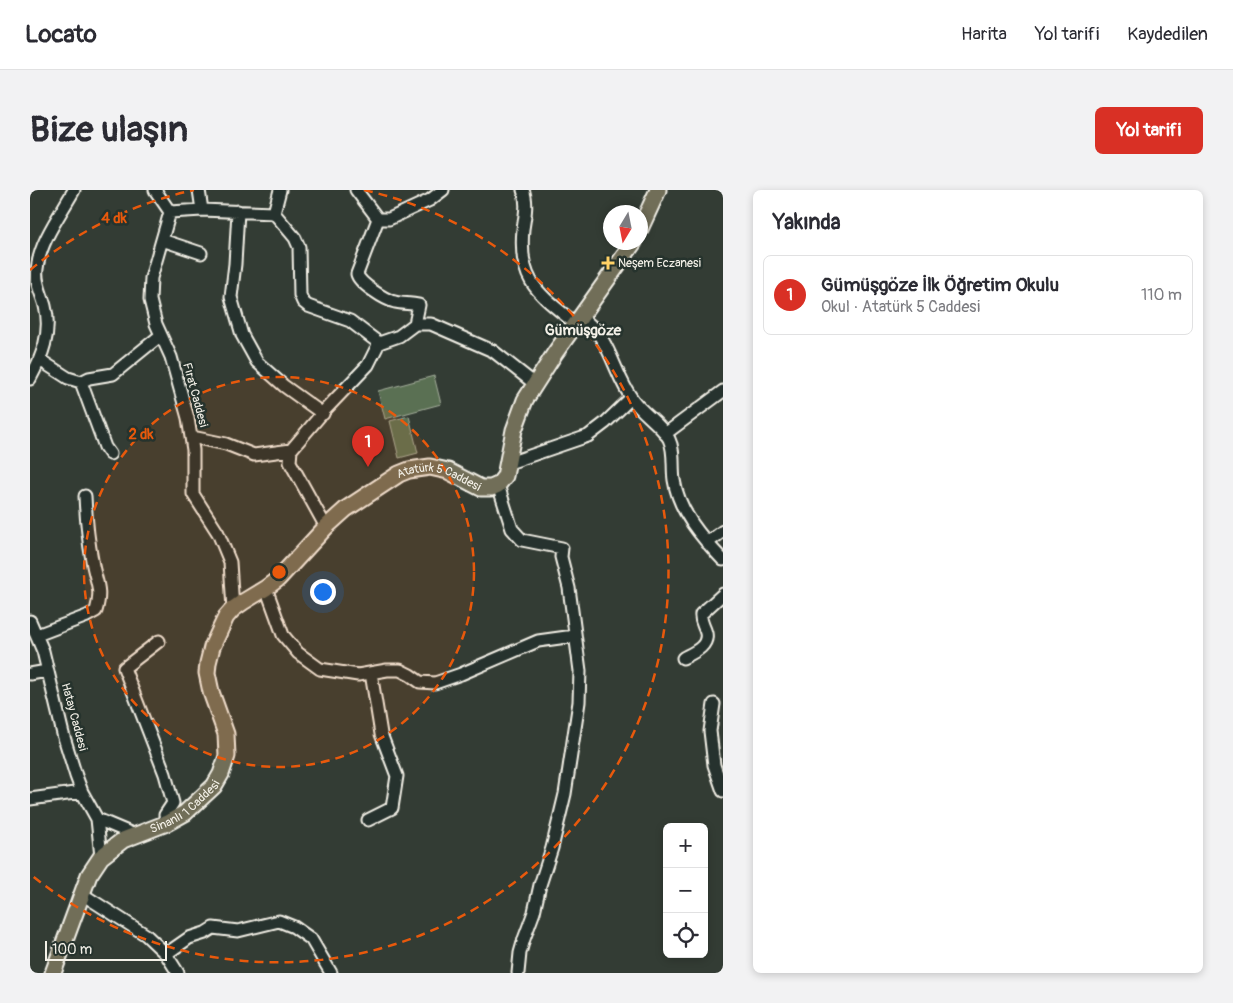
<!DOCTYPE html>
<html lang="tr">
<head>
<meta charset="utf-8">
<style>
	body { margin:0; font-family:Pangolin,sans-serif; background:#f2f2f3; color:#2b2b33 }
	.controls { position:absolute; right:15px; bottom:15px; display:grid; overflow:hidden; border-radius:8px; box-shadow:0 2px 8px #0003 }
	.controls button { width:45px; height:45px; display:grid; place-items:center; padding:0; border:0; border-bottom:1px solid #e1e1e2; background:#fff; color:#2b2b33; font:25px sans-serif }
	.compass { position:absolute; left:573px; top:15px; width:45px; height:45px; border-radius:50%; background:#fff; box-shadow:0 2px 8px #0003; rotate:190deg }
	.scale { position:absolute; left:15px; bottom:12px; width:122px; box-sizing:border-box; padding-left:5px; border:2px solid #f4f1e8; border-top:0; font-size:14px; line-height:18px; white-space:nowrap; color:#f4f1e8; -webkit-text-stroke:4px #26332d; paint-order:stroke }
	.you { position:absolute; left:292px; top:401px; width:18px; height:18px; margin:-12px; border:4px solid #fff; border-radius:50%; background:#1a73e8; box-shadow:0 0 0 8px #1a73e833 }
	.badge { display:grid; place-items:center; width:32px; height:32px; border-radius:50%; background:#d93025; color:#fff; font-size:16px; font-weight:700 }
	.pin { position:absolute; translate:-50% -41px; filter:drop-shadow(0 1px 2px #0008) }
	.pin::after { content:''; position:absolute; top:26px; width:18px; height:15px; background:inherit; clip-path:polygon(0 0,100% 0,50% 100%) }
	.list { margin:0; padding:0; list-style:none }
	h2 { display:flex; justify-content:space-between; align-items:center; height:65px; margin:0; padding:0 20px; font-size:21px }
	h2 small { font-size:16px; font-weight:400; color:#7c7c81 }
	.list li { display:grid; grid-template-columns:32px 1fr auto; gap:15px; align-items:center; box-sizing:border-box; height:80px; margin:0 10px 10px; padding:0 10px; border:1px solid #e1e1e2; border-radius:8px }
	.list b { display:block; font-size:19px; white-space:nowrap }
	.list p { margin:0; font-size:16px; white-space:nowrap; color:#7c7c81 }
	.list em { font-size:16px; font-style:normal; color:#7c7c81 }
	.icon { flex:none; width:28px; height:28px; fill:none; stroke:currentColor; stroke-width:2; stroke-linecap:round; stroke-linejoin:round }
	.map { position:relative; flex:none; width:693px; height:783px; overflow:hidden; border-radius:8px }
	header { display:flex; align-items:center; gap:30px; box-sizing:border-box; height:70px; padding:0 25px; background:#fff; border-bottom:1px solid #e1e1e2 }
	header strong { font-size:24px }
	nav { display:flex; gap:28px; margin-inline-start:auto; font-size:18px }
	.intro { display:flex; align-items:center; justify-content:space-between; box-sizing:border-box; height:120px; padding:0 30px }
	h1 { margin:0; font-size:35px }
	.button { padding:12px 22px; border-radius:8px; background:#d93025; color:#fff; font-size:18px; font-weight:700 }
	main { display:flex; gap:30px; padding:0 30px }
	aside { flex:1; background:#fff; border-radius:8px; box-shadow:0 2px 8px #0003 }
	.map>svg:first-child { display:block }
	.pitch { fill:#5a6f53; stroke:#a7b09e }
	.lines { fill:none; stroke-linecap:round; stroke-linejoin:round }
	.minor-casing { stroke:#f4f1e8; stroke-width:15 }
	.major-casing { stroke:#f4f1e8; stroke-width:19 }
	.minor { stroke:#26332d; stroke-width:11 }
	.major { stroke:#716e59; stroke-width:15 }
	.ring { fill:none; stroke:#e8590c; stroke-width:2.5; stroke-dasharray:9 6 }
	.poi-dot { fill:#ffd166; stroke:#26332d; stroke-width:2 }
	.labels { text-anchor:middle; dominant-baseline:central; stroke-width:5; stroke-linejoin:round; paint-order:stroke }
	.poi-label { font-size:12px; fill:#f4f1e8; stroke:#26332d; text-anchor:start }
	.street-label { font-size:12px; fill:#f4f1e8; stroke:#26332d }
	.quarter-label { font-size:15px; font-weight:bold; fill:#f4f1e8; stroke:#26332d }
	.centre { fill:#e8590c; stroke:#26332d; stroke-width:2.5 }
	.ring-label { font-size:15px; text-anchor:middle; font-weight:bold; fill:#e8590c; stroke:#26332d; stroke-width:5; stroke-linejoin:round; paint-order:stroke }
</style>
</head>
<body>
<header>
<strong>Locato</strong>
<nav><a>Harita</a><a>Yol tarifi</a><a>Kaydedilen</a></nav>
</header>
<div class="intro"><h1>Bize ulaşın</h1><a class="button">Yol tarifi</a></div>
<main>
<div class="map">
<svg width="693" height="783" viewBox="0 0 693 783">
	<rect width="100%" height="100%" fill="#333c34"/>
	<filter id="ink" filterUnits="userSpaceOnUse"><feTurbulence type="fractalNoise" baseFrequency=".02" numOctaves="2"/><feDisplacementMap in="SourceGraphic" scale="10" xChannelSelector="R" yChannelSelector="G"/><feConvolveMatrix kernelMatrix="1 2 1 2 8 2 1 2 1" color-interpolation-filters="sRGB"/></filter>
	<g filter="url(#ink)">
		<path class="pitch" d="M404,186L411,214L355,229L348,201Z
			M379,226L388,263L369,268L360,231Z"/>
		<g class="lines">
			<defs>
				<path id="minor" d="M125,0L140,22L121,88L120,110L126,134L141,167L158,228L163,260V304L188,343L200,372L203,419
					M169,0L172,20
					M326,0L348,29
					M493,0C498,12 495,26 493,39C488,92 508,103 546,134
					M208,21L205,74L201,107L212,145L227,172L254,196L293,224
					M140,22L172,20L244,23L265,48L269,57L270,105L273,112L278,116L320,131L349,153
					M244,23L250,0
					M132,50L171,63
					M551,128C581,146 583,184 603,210C613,224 631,234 639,249C645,261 642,277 644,290C649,322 672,348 693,370
					M385,134L389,115C380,113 373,114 365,112C355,110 329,93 327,84L348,29H359L400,10L413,0
					M10,170L38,188L51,192L59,188L83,184L131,145
					M0,189C12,167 22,142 15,116C12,104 5,93 7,79C10,51 30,25 44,0
					M51,192L75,257L80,264
					M635,244L693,201
					M162,247L196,254L224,265L261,260
					M479,273L558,246L575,233L601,208
					M468,295L482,339L492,350L532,358L531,367L539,398L550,481L549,512L535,604L522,658L510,695L504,722L494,749L490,763L488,783
					M296,337L260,272L261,260L295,220L338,175L349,153L369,146L385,134H401L463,161L505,194
					M677,353L693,341
					M236,398L253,445L268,463L290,479L328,485L357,480H370L380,485L390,492L405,493L431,484L508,451L544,446
					M0,431L13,461L33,544L46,586L52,602L67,629
					M7,445L57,426L66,421C73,398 65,391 62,370C58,349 56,328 55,306
					M129,451L94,478L135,584L143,613L135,625L137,633
					M653,468C662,463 679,457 676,443C674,435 670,432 671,424L693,404
					M0,484L17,481
					M684,514L680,541L684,575L693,601
					M0,609L52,602
					M338,630L362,618L367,586L351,544L341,483
					M71,667L67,629L105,645
					M52,704L116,745L136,764L148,783
					M136,764L159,748L175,743L183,738L208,741L249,731L264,737L281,749L301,783"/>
				<g id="major">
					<path d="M610,39L628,0"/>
					<path id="s1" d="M23,783L59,685L71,667L93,650L137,633L155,623L184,596L191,584L197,566L196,544L181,502L177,483L178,473L182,457L196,427L203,419L213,412L236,398L248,389L296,337L316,319L369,284L379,280L400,277L418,281L451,298H461L468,295L475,286L484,240L495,210L525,163L604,52"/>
				</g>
			</defs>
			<use href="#minor" class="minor-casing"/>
			<use href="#major" class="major-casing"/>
			<use href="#minor" class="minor"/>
			<use href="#major" class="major"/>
		</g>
	</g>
	<circle cx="249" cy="382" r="195" fill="#e8590c" fill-opacity=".12"/>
	<g class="ring">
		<circle cx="249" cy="382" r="195"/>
		<path d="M0 80A391 391 0 0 1 164 0M334 0A391 391 0 1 1 0 684"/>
	</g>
	<path class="poi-dot" d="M575.5 65.5h5v5h5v5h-5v5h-5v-5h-5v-5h5z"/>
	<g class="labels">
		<g class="poi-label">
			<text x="588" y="73">Neşem Eczanesi</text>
		</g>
		<g class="street-label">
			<text transform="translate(165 205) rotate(75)">Fırat Caddesi</text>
			<text stroke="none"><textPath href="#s1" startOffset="708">Atatürk 5 Caddesi</textPath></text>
			<text transform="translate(44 527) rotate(75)">Hatay Caddesi</text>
			<text stroke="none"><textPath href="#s1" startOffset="225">Sinanlı 1 Caddesi</textPath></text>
		</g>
		<g class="quarter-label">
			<text x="553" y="140">Gümüşgöze</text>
		</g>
	</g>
	<circle cx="249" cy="382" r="8" class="centre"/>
	<g class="ring-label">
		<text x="84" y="33">4 dk</text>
		<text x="111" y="249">2 dk</text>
	</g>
</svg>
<div class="controls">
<button>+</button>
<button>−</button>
<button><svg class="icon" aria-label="locate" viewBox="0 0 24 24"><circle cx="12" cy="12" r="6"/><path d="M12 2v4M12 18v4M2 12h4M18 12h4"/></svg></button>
</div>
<svg class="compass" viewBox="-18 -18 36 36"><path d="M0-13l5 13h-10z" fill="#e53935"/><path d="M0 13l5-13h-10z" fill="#7c7c81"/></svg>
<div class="scale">100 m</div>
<div class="you"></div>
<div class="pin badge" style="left:338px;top:277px">1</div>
</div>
<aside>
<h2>Yakında<small></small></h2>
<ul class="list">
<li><span class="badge">1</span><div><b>Gümüşgöze İlk Öğretim Okulu</b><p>Okul · Atatürk 5 Caddesi</p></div><em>110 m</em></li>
</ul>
</aside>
</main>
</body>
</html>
